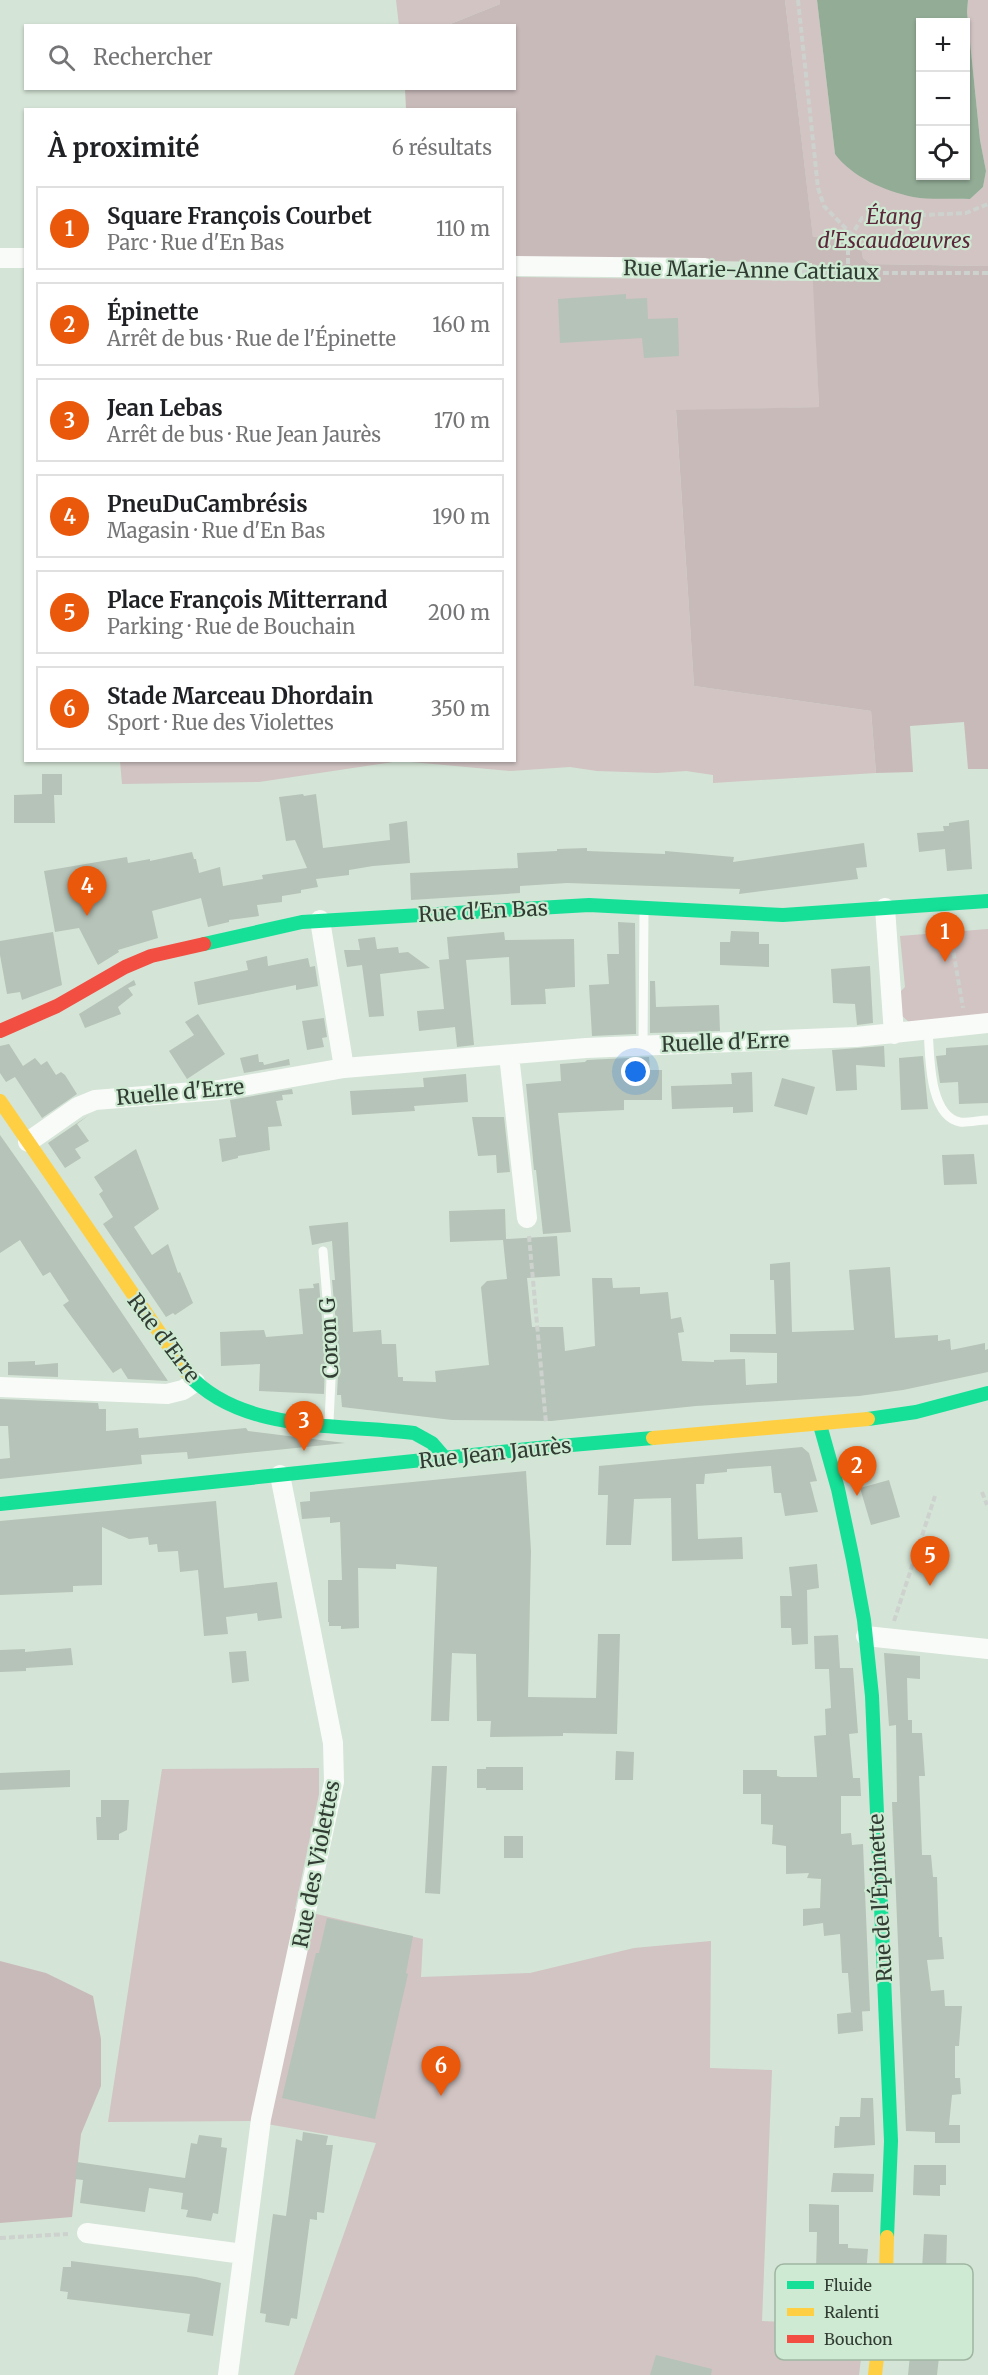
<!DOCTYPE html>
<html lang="fr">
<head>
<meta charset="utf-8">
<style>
	body { margin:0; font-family:Merriweather,serif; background:#f6f6f6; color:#202124 }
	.controls { position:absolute; right:18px; top:18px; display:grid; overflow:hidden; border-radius:0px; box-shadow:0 2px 4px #0004 }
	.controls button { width:54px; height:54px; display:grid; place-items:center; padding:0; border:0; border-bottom:2px solid #e0e0e0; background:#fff; color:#202124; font:30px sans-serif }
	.you { position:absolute; left:636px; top:1072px; width:21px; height:21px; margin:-15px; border:4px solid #fff; border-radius:50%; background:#1a73e8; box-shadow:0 0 0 9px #1a73e833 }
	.badge { display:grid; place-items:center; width:39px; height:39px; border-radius:50%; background:#ea580c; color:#fff; font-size:20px; font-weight:700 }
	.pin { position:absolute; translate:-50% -50px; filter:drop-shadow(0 2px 3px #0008) }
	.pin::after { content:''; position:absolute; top:32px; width:21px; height:18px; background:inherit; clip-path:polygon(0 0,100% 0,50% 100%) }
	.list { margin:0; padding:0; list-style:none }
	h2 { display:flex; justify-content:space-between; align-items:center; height:78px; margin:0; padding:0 24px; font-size:26px }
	h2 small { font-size:20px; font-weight:400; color:#757577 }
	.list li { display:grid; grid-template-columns:39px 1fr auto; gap:18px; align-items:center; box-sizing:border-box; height:84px; margin:0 12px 12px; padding:0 12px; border:2px solid #e0e0e0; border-radius:0px }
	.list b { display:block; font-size:22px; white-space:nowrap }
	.list p { margin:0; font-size:20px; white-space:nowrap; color:#757577 }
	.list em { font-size:20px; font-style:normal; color:#757577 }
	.icon { flex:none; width:33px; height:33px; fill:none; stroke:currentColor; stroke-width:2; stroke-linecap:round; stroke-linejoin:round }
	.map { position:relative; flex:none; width:988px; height:2375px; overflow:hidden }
	.search { position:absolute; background:#fff; box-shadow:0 2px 4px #0004; left:24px; top:24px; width:492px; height:66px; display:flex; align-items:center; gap:15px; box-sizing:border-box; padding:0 21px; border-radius:0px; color:#757577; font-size:22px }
	.panel { position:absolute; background:#fff; box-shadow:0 2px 4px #0004; left:24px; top:108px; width:492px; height:654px; border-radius:0px }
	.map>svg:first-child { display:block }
	.green { fill:#d1c4c3 }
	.forest { fill:#c9baba }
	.water { fill:#92ac96; fill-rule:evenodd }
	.building { fill:#b6c3b8 }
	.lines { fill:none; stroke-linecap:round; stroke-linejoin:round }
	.path { stroke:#cdd2ce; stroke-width:4; stroke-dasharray:6 3; stroke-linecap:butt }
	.lane { stroke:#f9fbf9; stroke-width:9 }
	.street { stroke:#f9fbf9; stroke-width:20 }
	.fast { stroke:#16e098; stroke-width:14 }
	.slow { stroke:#ffcf43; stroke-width:14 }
	.jam { stroke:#f24e42; stroke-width:14 }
	.labels { text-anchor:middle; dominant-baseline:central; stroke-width:4.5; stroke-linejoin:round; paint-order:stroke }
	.park-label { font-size:21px; font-style:italic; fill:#5c273a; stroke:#ceead2 }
	.street-label { font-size:21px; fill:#313c33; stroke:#ceead2 }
	.key { fill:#ceead2; stroke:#9fb6a2; stroke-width:1.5 }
	.key-label { font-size:16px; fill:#313c33 }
</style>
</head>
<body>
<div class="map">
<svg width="988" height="2375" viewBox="0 0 988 2375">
	<rect width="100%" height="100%" fill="#d4e4d6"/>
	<path class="green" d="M396,0H500V4L448,25L399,26Z
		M785,0H817L835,154L913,197L970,199L983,187L986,171L980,140L967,12L968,0H988V266L870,264L863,258L860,240L813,238Z
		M515,277L814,281L819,407L676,411L694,686L871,711L876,773L713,783V775L686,771L657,773L597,771L570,767L510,771L400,761L259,782L122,784L120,761L514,760Z
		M988,929V1014L910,1023L900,1014L898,994L905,987L900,936Z
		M319,1768V1794L295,1909L423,1939L421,1977L530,1973L634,1948L711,1941L710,2068L772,2070L762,2321L865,2326L859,2375H294L376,2143L249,2121L108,2122L162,1769Z"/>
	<path class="forest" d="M500,0H785L813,237L860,240L863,258L870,264L988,266V769H968L964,722L910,726L913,772L876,773L871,711L694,686L676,410L819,407L812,263L515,257L514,110L406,109L405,89L514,88V26L448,25L500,4Z
		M0,1961L46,1973L93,1996L101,2039V2086L81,2134L72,2217L0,2223Z"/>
	<path class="water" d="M817,0H968L967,12L980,140L986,171L983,187L970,199C951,198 931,200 913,197C885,191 852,177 835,154ZM920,22H966V176H920Z"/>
	<path class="building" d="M626,294V299L647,298L648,319L678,318L679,356L644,358L642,338L560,343L558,299Z
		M42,774H62V795H54L55,823H14V795L42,794Z
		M303,794L304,796L316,794L323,848L390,840L389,824L407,821L410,863L373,866L349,870V875L316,879L318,887L301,890V893L282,896V902L257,905L259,916L229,920V922L208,927L201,898L152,911L158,938L118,950L119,952L98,965L79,928L55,932L44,871L127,857L128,863L150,859V861L192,852L194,859H196L199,873L220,867L223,886L263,879L262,875L307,868L295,840L286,841L279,797Z
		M969,820L972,869L947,871L945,849L919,852L917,833L944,831L943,826H949V823Z
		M864,843L867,867L856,868L858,879L810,885L739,894L740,889L567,883L520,886V893L411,900L410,873L518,868L517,853L557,851V849L587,848V851L665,854V851L734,857L733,862Z
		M618,922L635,923L636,1034L592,1036L589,985L609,984L607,954H619Z
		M731,931L759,932V944H769V967L720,965V942H730Z
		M53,932L62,985L22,1000L20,992L7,994L0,955V941Z
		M504,932L505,940L574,939L575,987L545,989L546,1004L511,1005L509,957L466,960L474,1045L457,1047L455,1027L419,1031L417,1011L444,1009L439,960L449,959L447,937Z
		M375,937L377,949L398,947L399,953L408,952L430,968L380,974L384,1016L369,1017L362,965L347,967L344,950H360L358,939Z
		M267,956L268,966L308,958L310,967L315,966L318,986L296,990V985L198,1005L194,982L248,970L246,961Z
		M870,966L873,1023L857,1025L855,1004L833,1003L831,969Z
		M134,980L136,985L128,988L133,995L118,1007L121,1014L85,1028L79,1014Z
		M650,981H655L656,1007L719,1005L720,1031L650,1033Z
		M198,1014L225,1054L187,1079L169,1051L194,1035L185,1022Z
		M324,1018L327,1037L322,1038L324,1047L307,1050L302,1021Z
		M9,1044L23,1066L35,1058L41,1065L47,1061L56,1075L61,1072L65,1075L77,1094L42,1118L15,1077L6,1082L0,1073V1046Z
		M988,1045V1103L959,1104L958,1082L940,1083L936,1056L946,1055V1048Z
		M884,1046L885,1067L856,1065L857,1090L836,1091L832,1050Z
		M258,1054L259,1062H263L264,1065L289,1059L290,1065L244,1073L240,1058Z
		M923,1056L928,1109L901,1110L899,1058Z
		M649,1057L650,1070H662V1100H624V1110L558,1113L571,1232L543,1234L536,1170H534L526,1084L561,1081L560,1064L585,1062L587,1060Z
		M752,1072L753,1112L733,1113V1107L672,1109L671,1086L732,1084L731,1073Z
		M466,1074L468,1102L414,1106L415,1111L352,1115L350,1091L424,1087L423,1078Z
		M782,1078L815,1087L807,1115L774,1106Z
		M292,1089L293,1094L282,1095L283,1100L276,1101L282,1126L268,1127L270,1150L238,1156V1158L222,1162L219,1139L236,1137L230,1100Z
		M89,1115L77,1124L89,1141L75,1149L81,1158L65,1168L48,1143Z
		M472,1117H504L510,1172L497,1173L496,1155L478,1156Z
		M0,1135L38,1189L168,1381L128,1379L121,1368L113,1373L63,1305L69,1301L50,1272L43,1276L20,1240L0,1253Z
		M136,1149L159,1209L134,1227L152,1255L168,1244L178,1273L180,1272L193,1303L175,1315L173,1313L166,1317L103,1224L113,1217L99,1194L103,1191L94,1177Z
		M974,1154L977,1184L944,1185L942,1155Z
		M505,1209L506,1239L557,1236L560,1276L527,1278L532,1327H563L565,1351L595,1346L592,1278H612L613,1288L640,1287V1294L668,1292L671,1319L681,1317L684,1332L678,1333L682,1361L714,1362V1360L745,1359L746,1385L777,1383V1353L730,1352V1334H776L774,1280H770V1264L790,1262L792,1332L854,1330L849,1270L890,1267L895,1338L938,1335V1341L950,1339L951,1350L985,1343V1350L988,1349V1372L903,1390L859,1396L696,1406L551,1421L452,1420L342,1407L341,1395H337L339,1357L332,1280H335L332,1241L312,1245L309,1226L348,1222L353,1332L381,1330L382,1344H396L398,1377H403V1381L436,1382L435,1371L489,1365L481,1287L487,1281L507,1279L503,1240L450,1242L449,1211Z
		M319,1283L325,1358L324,1394L259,1391L260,1364L221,1366L220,1332L264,1330L266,1337L303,1334L299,1289L314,1288L313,1284Z
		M35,1361V1365L58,1363V1377L8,1375V1362Z
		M0,1399L98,1403L99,1409H106V1431L138,1428L139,1438L246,1428L248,1431L345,1443L188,1459L187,1452L141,1455L142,1464L0,1479V1459L10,1458L8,1426H0Z
		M802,1447L809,1453L817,1481L810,1482L818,1512L785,1516L781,1493H774L771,1466L727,1469V1472L705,1474L704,1484H696L698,1539L742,1537L743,1559L672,1561L671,1498L634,1499L631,1545H606L608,1495H598L599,1466Z
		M526,1471L531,1551L528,1697L596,1698L598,1634H620L617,1734L563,1733V1736L490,1737L491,1721H477L476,1654L452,1653L449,1721H431L437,1567L396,1564V1569L358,1568L359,1628L341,1629V1626H329V1622H328V1580H342L340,1522L330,1523V1517L302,1519L300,1502L310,1501V1492Z
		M889,1480L900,1517L871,1525L860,1488Z
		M216,1501L224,1588L277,1582L282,1618L258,1621L257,1613L226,1617L228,1634L204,1636L198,1570L180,1572L178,1551L158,1552L157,1544L149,1545L148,1537L129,1539L102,1527V1585L73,1586V1592L0,1595V1521Z
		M817,1564L819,1588L807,1590L808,1644L792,1645L791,1628H781L780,1596H792L789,1567Z
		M838,1635L840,1668H853L858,1733L849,1734L853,1778H860L861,1796H841V1834L851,1833L852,1845L863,1844L870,2011L851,2012L848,1973H842L840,1934L824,1936L823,1923L803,1926V1909L820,1908L821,1879L807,1878L809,1873L786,1874V1846L772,1844L773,1825L761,1824V1794H743V1770H777V1776L781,1777H817L814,1736L826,1735L825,1709L831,1708L829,1669H815L814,1636Z
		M71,1648L73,1665L26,1668V1671L0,1672V1650L25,1649V1652Z
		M246,1651L249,1681L232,1683L229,1652Z
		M884,1653L920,1656V1679L907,1678L908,1720H912V1733H922L925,1776H919L922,1855H931L933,1877H937L939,1937H942L944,1959L927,1960L931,1991L944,1990L945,2006H962L959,2046H955V2078H960L961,2094L952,2095L949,2125H960V2143H935V2132L906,2131L892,1802H897L896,1725L889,1726Z
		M616,1751L634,1752L633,1780H615Z
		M432,1766H447L440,1894L425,1893Z
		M486,1767H523V1790H486V1788H477V1769H486Z
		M70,1770V1787L0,1790V1773Z
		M101,1800H129L127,1830L119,1834V1840H97L96,1817H101Z
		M504,1836H523V1858H504Z
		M327,1918L413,1936L406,1973L408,1974L375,2119L282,2098L316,1953H319Z
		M862,2011L863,2031L838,2034L837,2014Z
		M861,2098H873L875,2145L834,2148L835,2126H839L840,2117H860Z
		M303,2132L328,2136L326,2145H333L324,2213L317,2212V2220L310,2219L297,2319L291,2318L289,2326L265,2322L266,2314L260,2313L273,2214L286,2216L296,2139L302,2141Z
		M199,2135L222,2138L221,2147L227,2148L218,2214L213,2213L211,2221L186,2217L188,2210L181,2209L183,2193L149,2188L145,2212L80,2203L83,2180L75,2179L77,2162L185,2178L191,2143L197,2144Z
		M914,2165H946V2185H940V2196L913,2195Z
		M833,2173L874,2174L873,2192H831Z
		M809,2204L839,2205V2244H848V2248L868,2249L866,2274L816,2270L817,2232H809Z
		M924,2234L947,2235L946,2271L922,2270Z
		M71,2261L196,2277L221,2283L213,2336L187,2332L190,2314L67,2299L68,2292L60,2291L63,2267H71Z
		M940,2299L944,2330H942L937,2375H908L911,2345L922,2347L918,2302Z
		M656,2355L712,2369L711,2375H650Z"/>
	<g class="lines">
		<path class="path" d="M798,0L818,188L824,206L852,235
			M721,269L848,273H988
			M848,273V241L862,218L966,213L988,204
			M949,926L963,1008
			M529,1236L546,1423
			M982,1492L987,1505
			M894,1621L935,1496
			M0,2238L68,2234"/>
		<path class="lane" d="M928,1029C930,1053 928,1116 960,1122C968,1123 979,1120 988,1120
			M643,1045L644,912
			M323,1251L332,1358L329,1422"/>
		<path class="street" d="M0,258H26
			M514,266L705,268
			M885,908L894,1034
			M320,920L344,1068L586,1048L856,1037L988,1023
			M509,1055L527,1218
			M28,1142L78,1107L95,1100L219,1090L344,1068
			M0,1387L167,1394L183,1390L195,1382
			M866,1636L988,1649
			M87,2233L243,2254
			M228,2375L261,2119L334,1782L333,1743L280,1475"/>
		<path class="fast" d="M204,944L302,922L589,905L783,915L988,901
			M188,1374C241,1433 341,1424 414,1433L432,1443L445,1458
			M868,1419L916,1412L988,1393
			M820,1425L838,1489L853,1560L864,1620L872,1696L891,2141L887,2237
			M0,1504L548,1447L653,1438"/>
		<path class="slow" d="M0,1101L188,1374
			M653,1438L868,1419
			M875,2375L886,2274L887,2237"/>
		<path class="jam" d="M0,1031L57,1006L125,967L151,956L204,944"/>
	</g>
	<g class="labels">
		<g class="park-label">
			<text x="894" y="216">Étang<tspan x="894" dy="24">d'Escaudœuvres</tspan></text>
		</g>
		<g class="street-label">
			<text transform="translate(751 270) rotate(1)">Rue Marie-Anne Cattiaux</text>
			<text transform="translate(483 911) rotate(-3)">Rue d'En Bas</text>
			<text transform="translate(725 1042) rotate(-2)">Ruelle d'Erre</text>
			<text transform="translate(180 1092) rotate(-5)">Ruelle d'Erre</text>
			<text transform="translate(164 1338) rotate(53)">Rue d'Erre</text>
			<text transform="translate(329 1338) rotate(-93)">Coron G</text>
			<text transform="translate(495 1453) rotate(-6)">Rue Jean Jaurès</text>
			<text transform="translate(316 1864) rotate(-79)">Rue des Violettes</text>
			<text transform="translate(880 1898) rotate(-93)">Rue de l'Épinette</text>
		</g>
	</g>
	<rect x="775" y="2264" width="198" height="96" rx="9" class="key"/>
	<rect x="787" y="2281" width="27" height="8" fill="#16e098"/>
	<rect x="787" y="2308" width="27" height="8" fill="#ffcf43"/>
	<rect x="787" y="2335" width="27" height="8" fill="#f24e42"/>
	<g class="key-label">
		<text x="824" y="2291">Fluide</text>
		<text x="824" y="2318">Ralenti</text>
		<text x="824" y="2345">Bouchon</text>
	</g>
</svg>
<div class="controls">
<button>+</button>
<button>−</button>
<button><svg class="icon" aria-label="locate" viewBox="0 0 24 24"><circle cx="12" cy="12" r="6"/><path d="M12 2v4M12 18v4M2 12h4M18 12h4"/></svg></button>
</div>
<div class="you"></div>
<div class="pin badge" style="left:945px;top:962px">1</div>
<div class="pin badge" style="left:857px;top:1496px">2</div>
<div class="pin badge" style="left:304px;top:1451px">3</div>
<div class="pin badge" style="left:87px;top:916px">4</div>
<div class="pin badge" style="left:930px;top:1586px">5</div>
<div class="pin badge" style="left:441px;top:2096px">6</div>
<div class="search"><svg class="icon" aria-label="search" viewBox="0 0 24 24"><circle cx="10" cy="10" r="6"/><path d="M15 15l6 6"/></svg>Rechercher</div>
<section class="panel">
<h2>À proximité<small>6 résultats</small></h2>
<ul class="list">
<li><span class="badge">1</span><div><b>Square François Courbet</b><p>Parc · Rue d'En Bas</p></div><em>110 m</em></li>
<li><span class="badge">2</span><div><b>Épinette</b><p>Arrêt de bus · Rue de l'Épinette</p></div><em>160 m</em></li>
<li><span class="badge">3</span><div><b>Jean Lebas</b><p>Arrêt de bus · Rue Jean Jaurès</p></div><em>170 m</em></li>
<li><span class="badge">4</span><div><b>PneuDuCambrésis</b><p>Magasin · Rue d'En Bas</p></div><em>190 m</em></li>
<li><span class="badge">5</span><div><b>Place François Mitterrand</b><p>Parking · Rue de Bouchain</p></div><em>200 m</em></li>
<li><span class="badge">6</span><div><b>Stade Marceau Dhordain</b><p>Sport · Rue des Violettes</p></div><em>350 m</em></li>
</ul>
</section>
</div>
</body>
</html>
